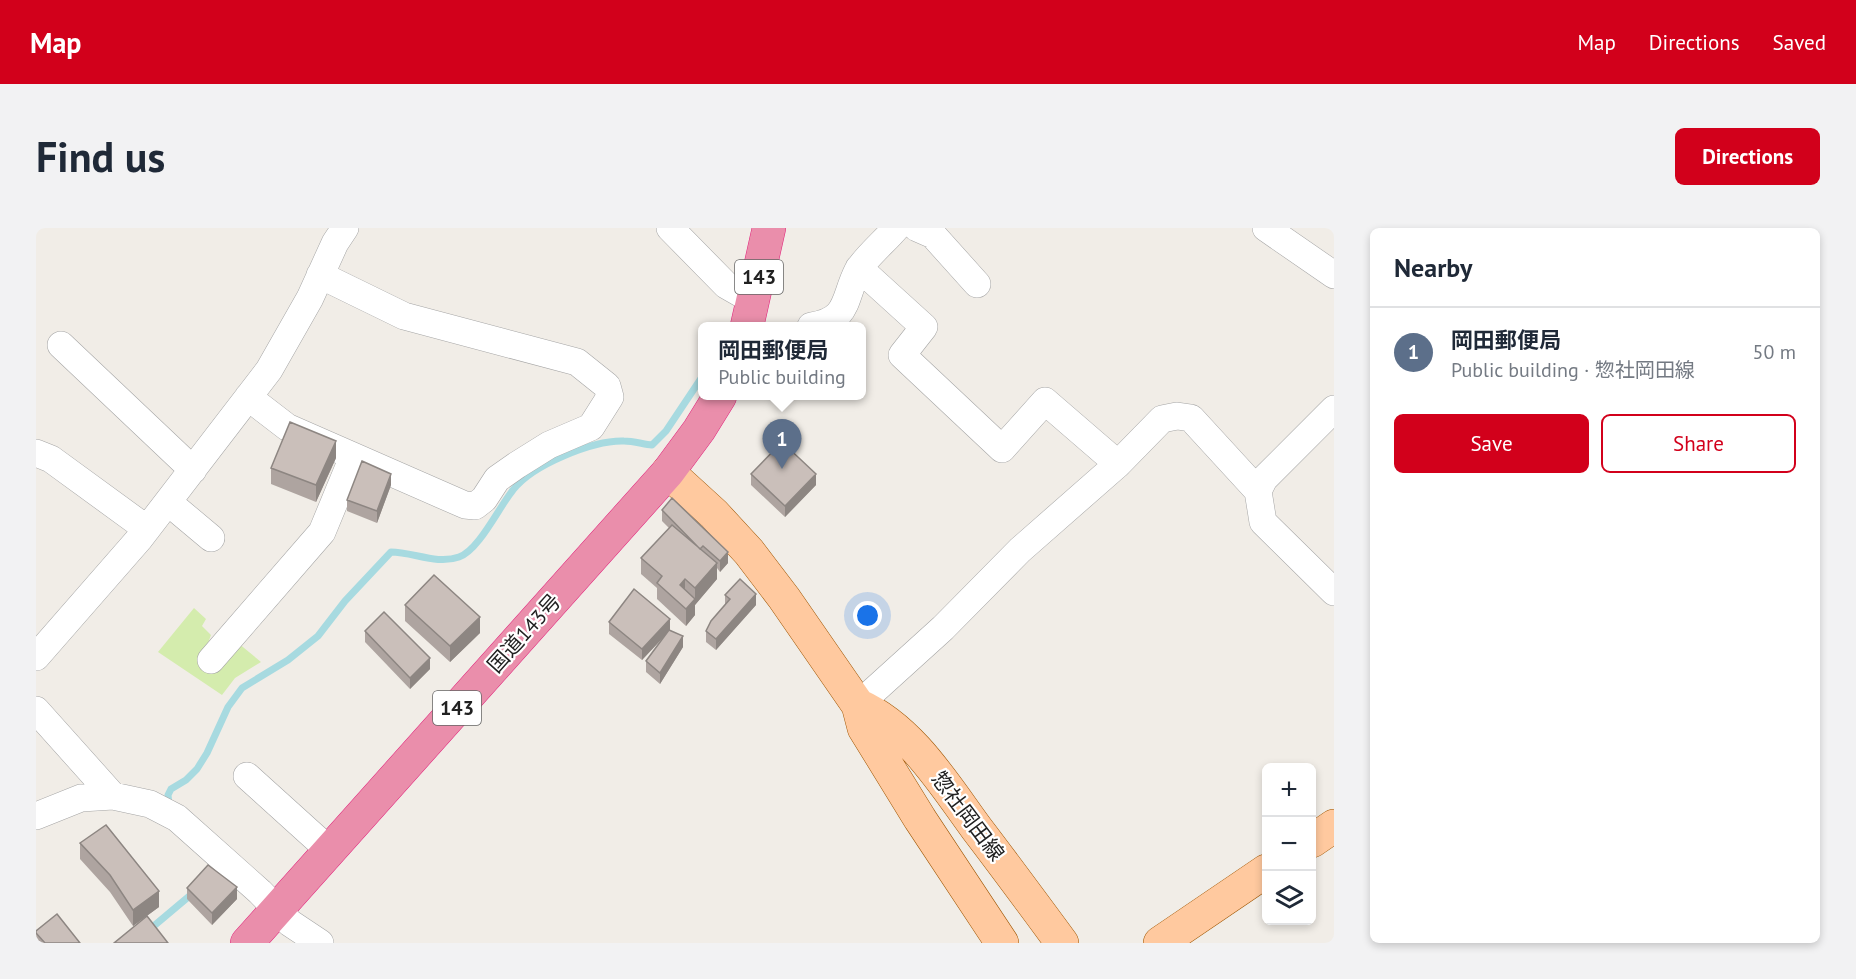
<!DOCTYPE html>
<html lang="en">
<head>
<meta charset="utf-8">
<style>
	body { margin:0; font-family:"PT Sans","Noto Sans JP",sans-serif; background:#f2f2f3; color:#1f2937 }
	.controls { position:absolute; right:18px; bottom:18px; display:grid; overflow:hidden; border-radius:9px; box-shadow:0 3px 9px #0003 }
	.controls button { width:54px; height:54px; display:grid; place-items:center; padding:0; border:0; border-bottom:2px solid #e0e1e3; background:#fff; color:#1f2937; font:30px sans-serif }
	.you { position:absolute; left:832px; top:388px; width:21px; height:21px; margin:-15px; border:4px solid #fff; border-radius:50%; background:#1a73e8; box-shadow:0 0 0 9px #1a73e833 }
	.badge { display:grid; place-items:center; width:39px; height:39px; border-radius:50%; background:#d2001b; color:#fff; font-size:20px; font-weight:700 }
	.pin { position:absolute; translate:-50% -50px; filter:drop-shadow(0 2px 3px #0008) }
	.pin::after { content:''; position:absolute; top:32px; width:21px; height:18px; background:inherit; clip-path:polygon(0 0,100% 0,50% 100%) }
	.popup { position:absolute; left:662px; top:94px; width:168px; height:78px; box-sizing:border-box; display:grid; place-content:center; border-radius:9px; background:#fff; filter:drop-shadow(0 2px 4px #0005); font-size:20px; white-space:nowrap; color:#747a83 }
	.popup b { font-size:22px; color:#1f2937 }
	.popup::after { content:''; position:absolute; left:50%; top:100%; margin-left:-12px; border:12px solid transparent; border-top-color:#fff }
	.list { margin:0; padding:0; list-style:none }
	h2 { display:flex; justify-content:space-between; align-items:center; height:78px; margin:0; padding:0 24px; font-size:26px }
	h2 small { font-size:20px; font-weight:400; color:#747a83 }
	.list li { display:grid; grid-template-columns:39px 1fr auto; gap:18px; align-items:center; box-sizing:border-box; height:90px; padding:0 24px; border-top:2px solid #e0e1e3 }
	.list b { display:block; font-size:22px; white-space:nowrap }
	.list p { margin:0; font-size:20px; white-space:nowrap; color:#747a83 }
	.list em { font-size:20px; font-style:normal; color:#747a83 }
	.actions { display:flex; gap:12px; padding:18px 24px }
	.actions a { flex:1; padding:14px 0; border:2px solid #d2001b; border-radius:9px; text-align:center; font-size:21px; color:#d2001b }
	.actions .main { background:#d2001b; color:#fff }
	.icon { flex:none; width:33px; height:33px; fill:none; stroke:currentColor; stroke-width:2; stroke-linecap:round; stroke-linejoin:round }
	.map { position:relative; flex:none; width:1298px; height:715px; overflow:hidden; border-radius:9px }
	header { display:flex; align-items:center; gap:36px; box-sizing:border-box; height:84px; padding:0 30px; background:#d2001b; color:#fff }
	header strong { font-size:28px }
	nav { display:flex; gap:33px; margin-inline-start:auto; font-size:21px }
	.intro { display:flex; align-items:center; justify-content:space-between; box-sizing:border-box; height:144px; padding:0 36px }
	h1 { margin:0; font-size:42px }
	.button { padding:15px 27px; border-radius:9px; background:#d2001b; color:#fff; font-size:21px; font-weight:700 }
	main { display:flex; gap:36px; padding:0 36px }
	aside { flex:1; background:#fff; border-radius:9px; box-shadow:0 3px 9px #0003 }
	.map>svg:first-child { display:block }
	.grass { fill:#d4ecad }
	.lines { fill:none; stroke-linecap:round; stroke-linejoin:round }
	.stream { stroke:#a7dae0; stroke-width:7 }
	.minor-casing { stroke:#a5a5a5; stroke-width:28 }
	.major-casing { stroke:#9e5500; stroke-width:34 }
	.highway-casing { stroke:#e1237c; stroke-width:34 }
	.minor { stroke:#fff; stroke-width:27 }
	.major { stroke:#ffc99f; stroke-width:33 }
	.highway { stroke:#ea8eab; stroke-width:33 }
	.wall { fill:#aea4a0 }
	.shaded-wall { fill:#8d8682 }
	.building { fill:#cabfba; stroke:#8d8682; stroke-width:1.5 }
	.labels { text-anchor:middle; dominant-baseline:central; stroke-width:4.5; stroke-linejoin:round; paint-order:stroke }
	.shield { fill:#fff; stroke:#646464; stroke-width:1.5 }
	.shield-label { font-size:20px; font-weight:bold; fill:#212121 }
	.street-label { font-size:21px; fill:#212121; stroke:#fff }
</style>
</head>
<body>
<header>
<strong>Map</strong>
<nav><a>Map</a><a>Directions</a><a>Saved</a></nav>
</header>
<div class="intro"><h1>Find us</h1><a class="button">Directions</a></div>
<main>
<div class="map">
<svg width="1298" height="715" viewBox="0 0 1298 715">
	<rect width="100%" height="100%" fill="#f1ede7"/>
	<path class="grass" d="M158,380L170,391L166,398L175,407L168,426L202,415L225,434L199,450L186,467L122,424Z"/>
	<g class="lines">
		<path class="stream" d="M133,577L132,567L135,561L150,552L161,541L171,525L192,479L206,460L252,432L282,408L309,373L355,324C377,324 401,337 423,329C443,322 463,279 477,262C496,237 557,212 588,213C597,213 607,216 616,217L630,203L666,149
			M113,702L157,665"/>
		<defs>
			<path id="minor" d="M634,0L690,57L718,73
				M881,0L897,7L941,56
				M1230,0L1298,47
				M823,40L888,99L866,127L966,221L1009,173L1082,236
				M775,98C814,92 807,71 822,42C830,29 850,12 860,0
				M25,117L157,242
				M212,169L251,199L429,277L439,278L448,271L461,251L481,237L513,217L555,199L574,169L571,158L541,134L368,88L284,47
				M1298,181L1228,251L1222,263L1227,294L1298,364
				M0,225L15,231L111,301
				M132,274L175,310
				M0,429L104,310L233,142L274,70L299,15L309,0
				M175,432L286,304L317,229
				M822,477L907,400L984,322L1082,236L1126,191L1141,188L1155,190L1222,263
				M0,482L77,568
				M211,548L294,623
				M0,588L45,570L77,568L114,576L141,590L224,664L254,695L284,715"/>
			<path id="major" d="M632,244L678,286L713,324L748,370L822,477L828,500L884,591L966,715
				M822,477C875,501 908,556 941,601C970,639 998,677 1026,715
				M1276,613L1298,598
				M1124,715L1230,643"/>
			<path id="highway" d="M711,98L733,0
				M211,715L632,244L663,202L684,168"/>
		</defs>
		<use href="#minor" class="minor-casing"/>
		<use href="#major" class="major-casing"/>
		<use href="#highway" class="highway-casing"/>
		<use href="#minor" class="minor"/>
		<use href="#major" class="major"/>
		<use href="#highway" class="highway"/>
	</g>
	<path class="wall" d="M300,230L280,274L235,256V240Z
		M715,246L780,257L749,289L715,257Z
		M355,257L341,295L311,283V272Z
		M626,282L692,335L684,344L681,340V351L659,377V376V387L650,398L621,371V360L605,346V330L633,300L626,293Z
		M689,367L720,377L680,422L670,414V403L689,377Z
		M369,377L444,405L414,434L369,393Z
		M573,394L634,402L647,419L624,456L610,444V433L627,410L606,432L573,406Z
		M329,403L394,441L374,461L329,414Z
		M44,615L123,679L97,698L74,664L44,631Z
		M151,660L201,671L176,697L151,671Z
		M0,703L44,715H0Z"/>
	<path class="shaded-wall" d="M300,213V230L280,274V257Z
		M355,246V257L341,295V283Z
		M780,246V257L749,289V278Z
		M692,324V335L684,344V333Z
		M681,335V351L659,377V360Z
		M649,351V367L644,357Z
		M720,366V377L680,422V411Z
		M659,371V387L650,398V381Z
		M444,389V405L414,434V418Z
		M634,391V402L606,432V421Z
		M647,408V419L624,456V445Z
		M394,430V441L374,461V450Z
		M201,659V671L176,697V685Z
		M123,663V679L97,698V682Z"/>
	<path class="building" d="M254,194L300,213L280,257L235,240Z
		M746,214L780,246L749,278L715,246Z
		M326,233L355,246L341,283L311,272Z
		M636,270L692,324L684,333L667,318L664,321L626,282Z
		M636,297L681,335L659,360L649,351L644,357L659,371L650,381L621,355L626,348L605,330Z
		M398,347L444,389L414,418L369,377Z
		M704,351L720,366L680,411L670,403L675,393L694,371L689,367Z
		M598,361L634,391L606,421L573,394Z
		M348,384L394,430L374,450L329,403Z
		M633,402L647,408L624,445L610,433Z
		M70,597L123,663L97,682L74,647L44,615Z
		M172,637L201,659L176,685L151,660Z
		M21,686L44,715H9L0,705V703Z
		M111,688L132,715H78Z"/>
	<g class="labels">
		<g class="shield">
			<rect x="699" y="32" width="48" height="34" rx="4.5"/>
			<rect x="397" y="463" width="48" height="34" rx="4.5"/>
		</g>
		<g class="shield-label">
			<text x="723" y="49">143</text>
			<text x="421" y="480">143</text>
		</g>
		<g class="street-label">
			<text transform="translate(488 405) rotate(-48)">国道143号</text>
			<text transform="translate(932 588) rotate(53)">惣社岡田線</text>
		</g>
	</g>
</svg>
<div class="controls">
<button>+</button>
<button>−</button>
<button><svg class="icon" aria-label="layers" viewBox="0 0 24 24"><path d="M12 4l9 5-9 5-9-5zM3 14l9 5 9-5"/></svg></button>
</div>
<div class="you"></div>
<div class="pin badge" style="left:746px;top:241px;background:#5c6f8a">1</div>
<div class="popup"><b>岡田郵便局</b>Public building</div>
</div>
<aside>
<h2>Nearby<small></small></h2>
<ul class="list">
<li><span class="badge" style="background:#5c6f8a">1</span><div><b>岡田郵便局</b><p>Public building · 惣社岡田線</p></div><em>50 m</em></li>
</ul>
<div class="actions"><a class="main">Save</a><a>Share</a></div>
</aside>
</main>
</body>
</html>
